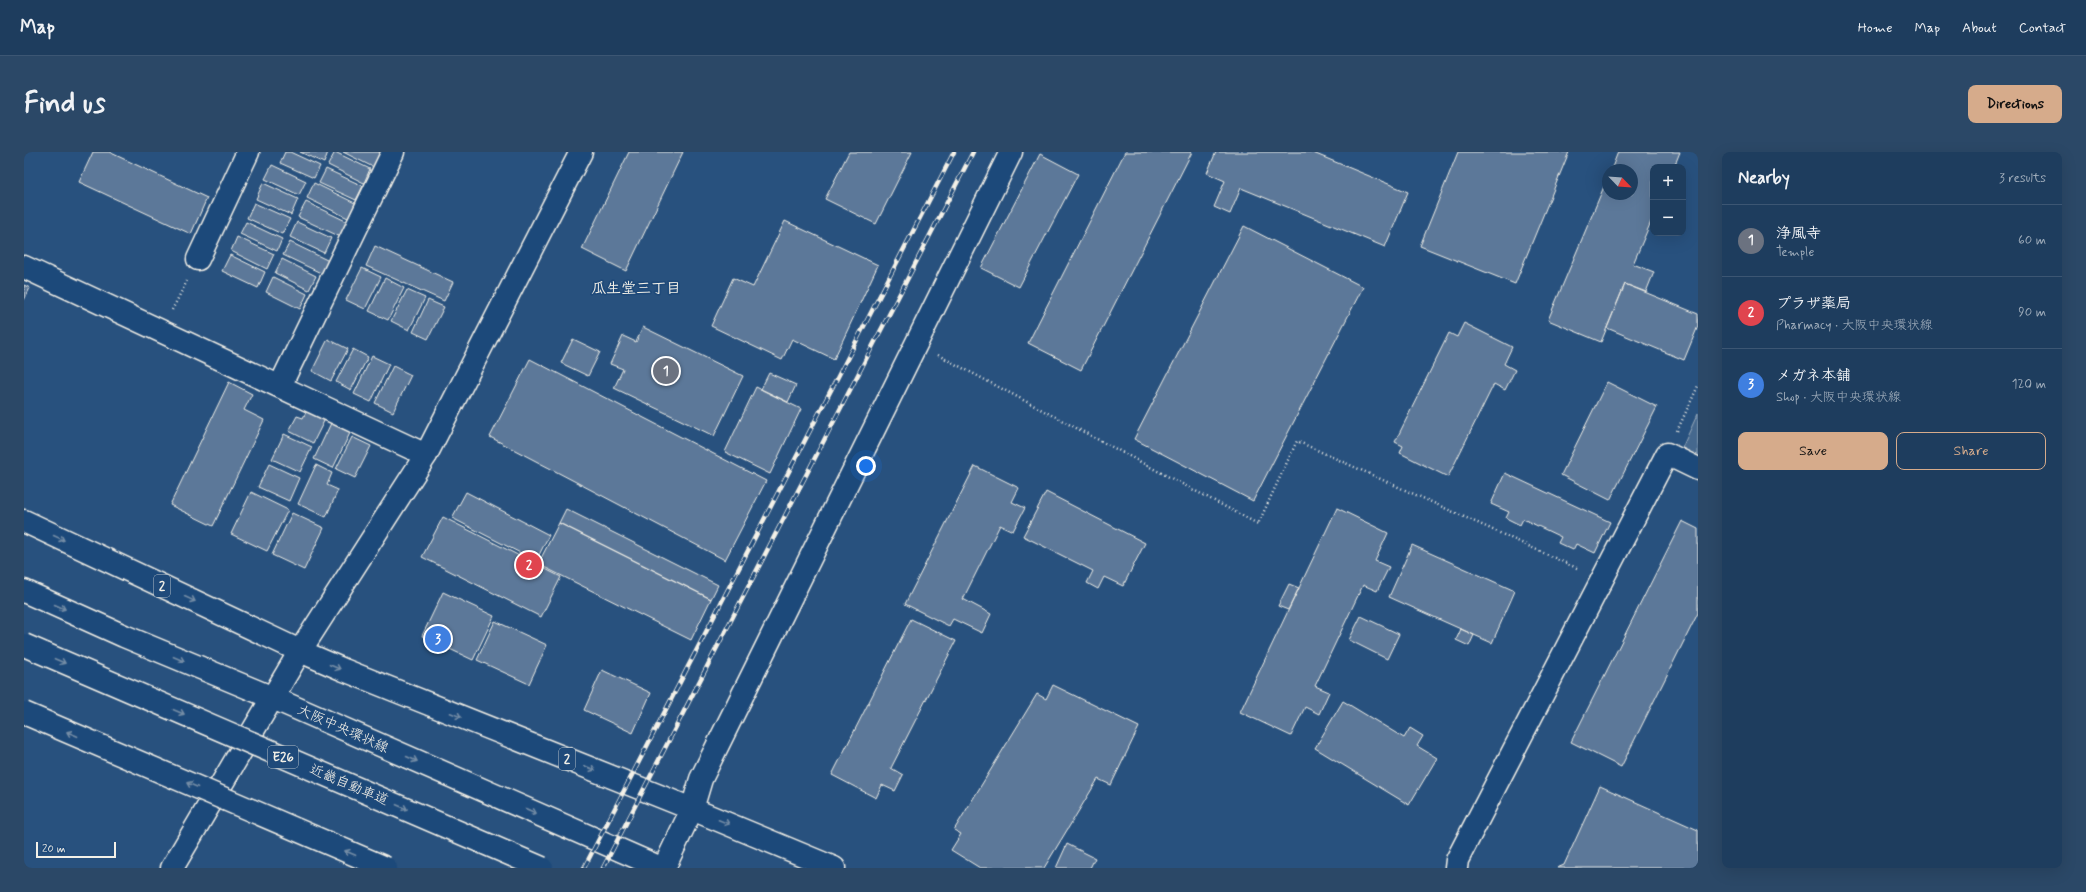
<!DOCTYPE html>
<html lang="en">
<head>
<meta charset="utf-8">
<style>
	body { margin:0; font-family:Mynerve,"Klee One",sans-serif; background:#2b4867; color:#f1f3f6 }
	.controls { position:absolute; right:12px; top:12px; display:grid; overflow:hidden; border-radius:8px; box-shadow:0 4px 16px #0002 }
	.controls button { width:36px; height:36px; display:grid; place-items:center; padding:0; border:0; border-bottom:1px solid #3c5673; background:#1e3d5e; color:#f1f3f6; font:20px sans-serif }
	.compass { position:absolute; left:1578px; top:12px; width:36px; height:36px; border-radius:50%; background:#1e3d5e; box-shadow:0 4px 16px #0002; rotate:115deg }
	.scale { position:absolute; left:12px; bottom:10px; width:80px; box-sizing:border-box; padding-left:4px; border:2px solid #f4f1e8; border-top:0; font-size:11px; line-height:14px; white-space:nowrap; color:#f4f1e8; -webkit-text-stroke:3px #1f4a7a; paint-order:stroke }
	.you { position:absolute; left:842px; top:314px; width:14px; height:14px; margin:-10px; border:3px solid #fff; border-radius:50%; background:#1a73e8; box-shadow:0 0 0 6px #1a73e833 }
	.badge { display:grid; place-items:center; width:26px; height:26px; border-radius:50%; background:#d6ab8b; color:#fff; font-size:13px; font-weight:700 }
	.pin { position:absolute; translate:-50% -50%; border:2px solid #fff; box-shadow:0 1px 4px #0006 }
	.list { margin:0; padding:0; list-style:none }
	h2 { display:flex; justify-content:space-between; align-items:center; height:52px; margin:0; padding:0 16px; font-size:17px }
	h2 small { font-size:13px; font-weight:400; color:#a1aebc }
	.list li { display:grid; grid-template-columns:26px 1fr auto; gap:12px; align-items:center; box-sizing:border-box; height:72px; padding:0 16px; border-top:1px solid #3c5673 }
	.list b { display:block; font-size:15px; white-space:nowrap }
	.list p { margin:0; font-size:13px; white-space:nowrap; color:#a1aebc }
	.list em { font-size:13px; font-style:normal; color:#a1aebc }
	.actions { display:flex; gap:8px; padding:12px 16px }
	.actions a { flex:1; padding:9px 0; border:1px solid #d6ab8b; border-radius:8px; text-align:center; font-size:14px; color:#d6ab8b }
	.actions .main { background:#d6ab8b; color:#111 }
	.map { position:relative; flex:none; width:1674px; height:716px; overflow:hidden; border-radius:8px }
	header { display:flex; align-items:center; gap:24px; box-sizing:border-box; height:56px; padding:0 20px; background:#1e3d5e; border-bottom:1px solid #3c5673 }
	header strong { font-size:19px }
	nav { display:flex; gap:22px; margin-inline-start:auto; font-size:14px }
	.intro { display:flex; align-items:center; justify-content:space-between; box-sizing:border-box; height:96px; padding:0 24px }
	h1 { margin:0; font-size:28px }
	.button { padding:10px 18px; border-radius:8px; background:#d6ab8b; color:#111; font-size:14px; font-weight:700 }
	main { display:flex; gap:24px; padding:0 24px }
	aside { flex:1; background:#1e3d5e; border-radius:8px; box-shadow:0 4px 16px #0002 }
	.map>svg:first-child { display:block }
	.green { fill:#45688e; stroke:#9cacbb }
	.building { fill:#5b7899; stroke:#f4f1e8 }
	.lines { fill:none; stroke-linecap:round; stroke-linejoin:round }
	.street-casing { stroke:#f4f1e8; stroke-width:25 }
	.secondary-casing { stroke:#f4f1e8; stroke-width:25 }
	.primary-casing { stroke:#f4f1e8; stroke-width:25 }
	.path { stroke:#f4f1e8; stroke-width:2.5; stroke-dasharray:1 3; stroke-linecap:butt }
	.street { stroke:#1f4a7a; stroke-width:22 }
	.secondary { stroke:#1f4a7a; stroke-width:22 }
	.primary { stroke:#1f4a7a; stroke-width:22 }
	.rail-casing { stroke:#f4f1e8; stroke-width:4.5 }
	.rail { stroke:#1f4a7a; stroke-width:3; stroke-dasharray:9; stroke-linecap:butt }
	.highway-bridge-casing { stroke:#f4f1e8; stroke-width:25; stroke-linecap:butt }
	.highway-bridge { stroke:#1f4a7a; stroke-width:22 }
	.oneway { stroke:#748da6 }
	.labels { text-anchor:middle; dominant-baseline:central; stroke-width:3.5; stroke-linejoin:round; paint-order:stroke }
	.shield { fill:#1f4a7a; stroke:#b4bfc7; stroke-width:1 }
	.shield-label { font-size:13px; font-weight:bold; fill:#f4f1e8 }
	.street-label { font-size:14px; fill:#f4f1e8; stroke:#1f4a7a }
	.neighbourhood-label { font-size:15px; font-weight:bold; fill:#f4f1e8; stroke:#1f4a7a }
</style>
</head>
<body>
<header>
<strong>Map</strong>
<nav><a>Home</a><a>Map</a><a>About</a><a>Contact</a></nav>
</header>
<div class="intro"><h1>Find us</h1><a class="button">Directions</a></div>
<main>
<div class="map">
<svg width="1674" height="716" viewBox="0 0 1674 716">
	<rect width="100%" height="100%" fill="#28517e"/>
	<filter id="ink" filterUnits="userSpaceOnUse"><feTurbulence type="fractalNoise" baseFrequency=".025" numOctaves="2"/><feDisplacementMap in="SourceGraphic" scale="8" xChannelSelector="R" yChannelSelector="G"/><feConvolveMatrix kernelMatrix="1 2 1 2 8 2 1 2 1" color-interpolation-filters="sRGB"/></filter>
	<g filter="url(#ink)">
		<path class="green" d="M1674,261V304L1658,296Z"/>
		<path class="building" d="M69,0H85L183,46L167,82L55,30Z
			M261,0H266L296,14L290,26L256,11Z
			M276,0H304L300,11Z
			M311,0L346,17L340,31L304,13Z
			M319,0H355L361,3L353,17Z
			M605,0H659L602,119L558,97Z
			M825,0H888L852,72L801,47Z
			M1101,0H1168L1057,218L1004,191Z
			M1192,0H1287L1384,40L1361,95L1217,36L1206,62L1190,55L1201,29L1183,21Z
			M1434,0H1545L1491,132L1396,94Z
			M1594,0H1656L1650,15H1629V65L1609,112L1630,120L1622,140L1601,132L1577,190L1524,168L1584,25V42H1608V18H1587Z
			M1016,2L1054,22L995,135L957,116Z
			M248,13L282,29L275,43L241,27Z
			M302,17L339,34L332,48L295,31Z
			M239,31L274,47L267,63L232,47Z
			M290,31L333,52L326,67L283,46Z
			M282,50L326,71L319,86L274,65Z
			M230,51L266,67L258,82L223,66Z
			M761,69L854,113L810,207L768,187L758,208L687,174L709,126L729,135Z
			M222,70L258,87L253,99L216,82Z
			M273,70L307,86L300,101L266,85Z
			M1220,74L1339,135L1229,349L1110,287Z
			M213,85L250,102L243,117L207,99Z
			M266,90L305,109L299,122L259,103Z
			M351,94L429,130L420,149L342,114Z
			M206,103L241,120L234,136L198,119Z
			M258,107L292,124L285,138L251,121Z
			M338,116L357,125L341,157L322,148Z
			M249,125L283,142L276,157L242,140Z
			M361,126L380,136L364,168L345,159Z
			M1601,132L1674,162V174L1660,208L1583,176Z
			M0,133L6,136L0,148Z
			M383,138L401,146L385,178L367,169Z
			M404,148L420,155L404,187L389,180Z
			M1440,171L1488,195L1480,212L1491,218L1481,238L1470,232L1424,325L1376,301L1379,294L1371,290L1425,181L1433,185Z
			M619,175L719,224L690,284L590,236L599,217L586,212L599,184L612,190Z
			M304,187L324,197L307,229L288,219Z
			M549,187L576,200L564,224L537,211Z
			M329,197L344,205L327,238L312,230Z
			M348,204L365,212L347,250L330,242Z
			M506,207L742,329L701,408L466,285Z
			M369,214L387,223L369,260L351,251Z
			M745,221L772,233L764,250L737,237Z
			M205,230L228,242L220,258L240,268L189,374L146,353Z
			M1583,230L1633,255L1586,348L1537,323Z
			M732,235L777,257L746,322L701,300Z
			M284,256L302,265L289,291L265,279L273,264L279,266Z
			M308,269L327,279L309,316L290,307Z
			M260,282L288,295L276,320L248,307Z
			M328,285L347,294L331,326L312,317Z
			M245,312L275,326L265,349L234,335Z
			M292,313L308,321L303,333L314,338L302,365L274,352Z
			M951,314L995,336L988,350L1001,356L989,379L976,373L939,447L967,462L958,481L929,467L925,474L881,452Z
			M1481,321L1586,370L1571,401L1552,392L1549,398L1534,391L1537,385L1499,367L1496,373L1482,366L1485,360L1467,352Z
			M227,340L264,358L243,399L207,382Z
			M442,340L525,383L512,409L428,366Z
			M1022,340L1121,391L1099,434L1080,425L1074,437L1063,431L1069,419L999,384Z
			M1313,356L1364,381L1351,409L1365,415L1353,439L1339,433L1291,534L1305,540L1295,562L1281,555L1267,584L1216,560Z
			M542,357L694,433L687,447L535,371Z
			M268,361L300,376L280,418L248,403Z
			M419,365L537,425L517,465L398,405Z
			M1658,369L1674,377V461L1597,615L1547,590Z
			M535,371L687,447L667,488L514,412Z
			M1388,393L1491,439L1468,491L1365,445Z
			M1265,432L1275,436L1264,458L1254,454Z
			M419,440L470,464L449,508L398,484Z
			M1337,464L1375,482L1363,507L1325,488Z
			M887,467L932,489L867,616L879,623L871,639L858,633L852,646L808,623Z
			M471,469L523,493L505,532L453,508Z
			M1437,477L1450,483L1445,494L1432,488Z
			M578,518L627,541L609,581L560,558Z
			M1029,533L1115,575L1087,633L1074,627L1020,716H956L927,698L937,682L930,678L1013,542L1022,547Z
			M1319,549L1380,586L1386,576L1399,584L1393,594L1413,606L1385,653L1291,596Z
			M1576,634L1674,678V716H1533L1540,713Z
			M1043,692L1071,706L1066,716H1032Z"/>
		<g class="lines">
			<defs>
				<path id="street" d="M174,107L224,0
					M0,115L402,303
					M256,234L369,0
					M1432,716L1433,708L1643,302L1674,317"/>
				<path id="secondary" d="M148,716L276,499L402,303L557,0
					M640,716L668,657L677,627L987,0"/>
				<path id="primary" d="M0,369L276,499L320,518L668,657L810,716
					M0,439L100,484L249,546L637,716"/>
			</defs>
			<use href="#street" class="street-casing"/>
			<use href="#secondary" class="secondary-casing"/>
			<use href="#primary" class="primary-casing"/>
			<path class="path" d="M148,158L163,129
				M914,203L1234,372L1273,289L1555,417
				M1653,279L1674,234"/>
			<use href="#street" class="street"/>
			<use href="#secondary" class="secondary"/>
			<use href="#primary" class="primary"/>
			<defs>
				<path id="rail" d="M560,716L930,0
					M579,716L949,0"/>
			</defs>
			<use href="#rail" class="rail-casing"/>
			<use href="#rail" class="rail"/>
			<defs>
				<path id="highway-bridge" d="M0,493L518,716
					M0,561L362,716"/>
			</defs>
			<use href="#highway-bridge" class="highway-bridge-casing"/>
			<use href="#highway-bridge" class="highway-bridge"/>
		</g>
		<defs><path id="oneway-shaft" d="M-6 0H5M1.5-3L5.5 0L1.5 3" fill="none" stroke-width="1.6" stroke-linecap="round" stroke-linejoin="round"/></defs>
		<g class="oneway">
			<use href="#oneway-shaft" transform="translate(35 386) rotate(25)"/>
			<use href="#oneway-shaft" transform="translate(166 447) rotate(25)"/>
			<use href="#oneway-shaft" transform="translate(36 455) rotate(24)"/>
			<use href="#oneway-shaft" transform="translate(155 507) rotate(23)"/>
			<use href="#oneway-shaft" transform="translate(36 509) rotate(23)"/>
			<use href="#oneway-shaft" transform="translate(311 515) rotate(23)"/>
			<use href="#oneway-shaft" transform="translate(155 560) rotate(23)"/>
			<use href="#oneway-shaft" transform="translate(432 563) rotate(22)"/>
			<use href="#oneway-shaft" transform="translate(48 582) rotate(-157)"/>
			<use href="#oneway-shaft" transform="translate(388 607) rotate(24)"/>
			<use href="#oneway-shaft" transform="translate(566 616) rotate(22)"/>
			<use href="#oneway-shaft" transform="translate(168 633) rotate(-157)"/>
			<use href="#oneway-shaft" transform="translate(378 655) rotate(23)"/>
			<use href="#oneway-shaft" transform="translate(507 659) rotate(24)"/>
			<use href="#oneway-shaft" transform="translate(700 670) rotate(22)"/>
			<use href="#oneway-shaft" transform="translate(326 701) rotate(-157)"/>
		</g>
	</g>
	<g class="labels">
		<g class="shield">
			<rect x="130" y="423" width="16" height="22" rx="3"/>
			<rect x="244" y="594" width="30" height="22" rx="3"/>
			<rect x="535" y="596" width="16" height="22" rx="3"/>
		</g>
		<g class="shield-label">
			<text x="138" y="434">2</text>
			<text x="259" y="605">E26</text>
			<text x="543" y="607">2</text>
		</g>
		<g class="street-label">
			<text transform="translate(319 577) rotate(24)">大阪中央環状線</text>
			<text transform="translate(325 633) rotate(23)">近畿自動車道</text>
		</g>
		<g class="neighbourhood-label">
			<text x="612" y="137">瓜生堂三丁目</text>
		</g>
	</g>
</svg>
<div class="controls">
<button>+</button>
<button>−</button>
</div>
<svg class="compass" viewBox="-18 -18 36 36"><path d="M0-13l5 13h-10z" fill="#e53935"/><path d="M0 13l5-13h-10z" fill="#a1aebc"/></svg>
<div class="scale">20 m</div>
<div class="you"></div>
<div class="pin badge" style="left:642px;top:219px;background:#6b7280">1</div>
<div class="pin badge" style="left:505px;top:413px;background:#e0444e">2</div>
<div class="pin badge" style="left:414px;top:487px;background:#3f7fe0">3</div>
</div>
<aside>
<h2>Nearby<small>3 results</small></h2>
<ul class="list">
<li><span class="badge" style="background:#6b7280">1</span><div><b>浄風寺</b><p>Temple</p></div><em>60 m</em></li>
<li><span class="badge" style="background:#e0444e">2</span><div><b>プラザ薬局</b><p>Pharmacy · 大阪中央環状線</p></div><em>90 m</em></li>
<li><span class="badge" style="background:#3f7fe0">3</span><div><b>メガネ本舗</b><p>Shop · 大阪中央環状線</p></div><em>120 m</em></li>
</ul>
<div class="actions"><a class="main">Save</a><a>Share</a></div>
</aside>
</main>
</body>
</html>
